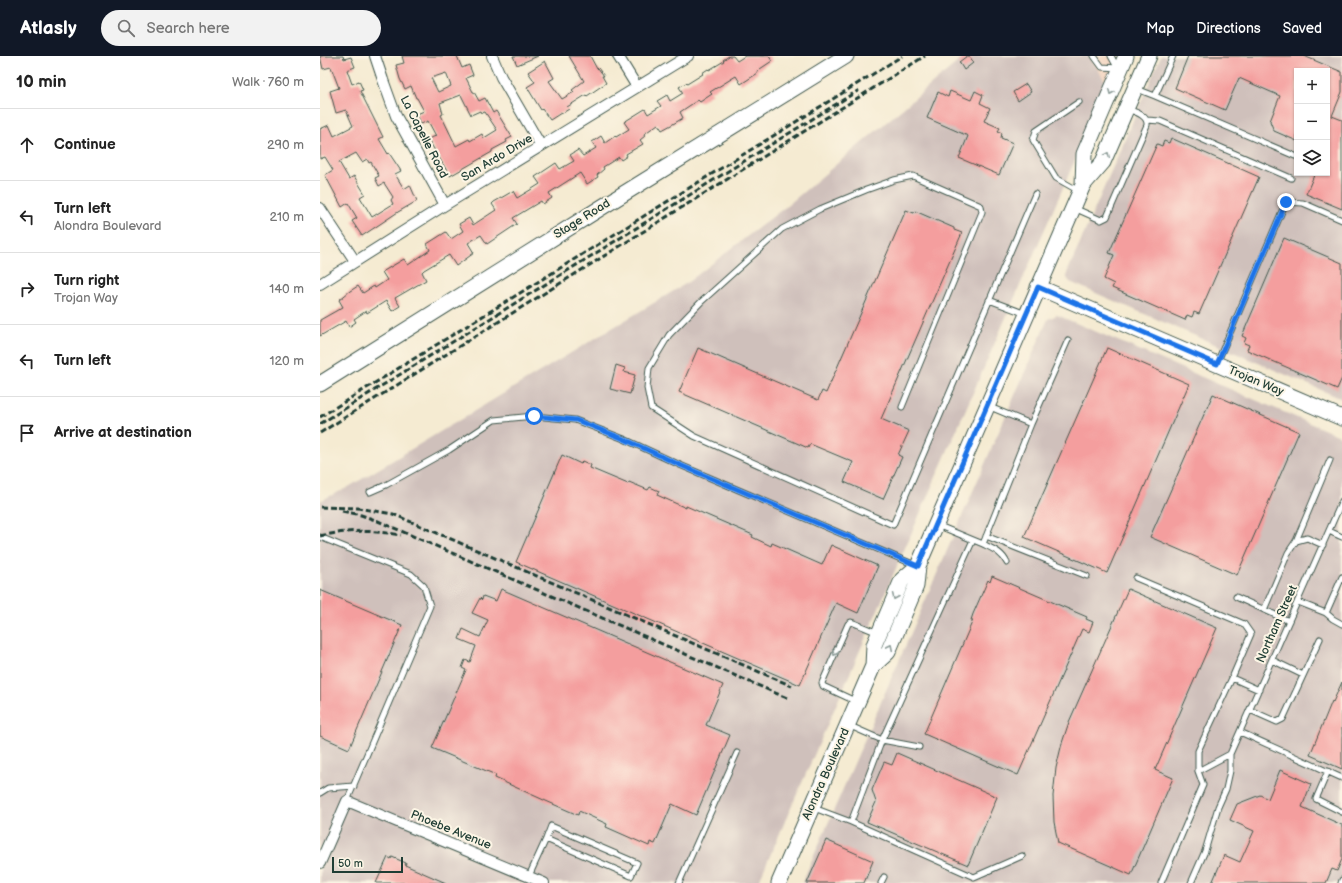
<!DOCTYPE html>
<html lang="en">
<head>
<meta charset="utf-8">
<style>
	body { margin:0; font-family:"Balsamiq Sans",sans-serif; background:#f2f2f2; color:#222 }
	.controls { position:absolute; right:12px; top:12px; display:grid; overflow:hidden; border-radius:0px; box-shadow:0 1px 3px #0004 }
	.controls button { width:36px; height:36px; display:grid; place-items:center; padding:0; border:0; border-bottom:1px solid #e0e0e0; background:#fff; color:#222; font:20px sans-serif }
	.scale { position:absolute; left:12px; bottom:10px; width:71px; box-sizing:border-box; padding-left:4px; border:2px solid #1f3d34; border-top:0; font-size:11px; line-height:14px; white-space:nowrap; color:#1f3d34; -webkit-text-stroke:3px #fcf5e5; paint-order:stroke }
	.stop { position:absolute; width:12px; height:12px; margin:-9px; border:3px solid #1a73e8; border-radius:50%; background:#fff }
	.stop.end { background:#1a73e8; border-color:#fff; box-shadow:0 1px 4px #0008 }
	.list { margin:0; padding:0; list-style:none }
	h2 { display:flex; justify-content:space-between; align-items:center; height:52px; margin:0; padding:0 16px; font-size:17px }
	h2 small { font-size:13px; font-weight:400; color:#767676 }
	.list li { display:grid; grid-template-columns:26px 1fr auto; gap:12px; align-items:center; box-sizing:border-box; height:72px; padding:0 16px; border-top:1px solid #e0e0e0 }
	.list b { display:block; font-size:15px; white-space:nowrap }
	.list p { margin:0; font-size:13px; white-space:nowrap; color:#767676 }
	.list em { font-size:13px; font-style:normal; color:#767676 }
	.icon { flex:none; width:22px; height:22px; fill:none; stroke:currentColor; stroke-width:2; stroke-linecap:round; stroke-linejoin:round }
	.map { position:relative; flex:none; width:1022px; height:827px; overflow:hidden }
	header { display:flex; align-items:center; gap:24px; box-sizing:border-box; height:56px; padding:0 20px; background:#111827; color:#fff }
	header strong { font-size:19px }
	nav { display:flex; gap:22px; margin-inline-start:auto; font-size:14px }
	.search { width:280px; height:36px; background:#f2f2f2; display:flex; align-items:center; gap:10px; box-sizing:border-box; padding:0 14px; border-radius:22px; color:#767676; font-size:15px }
	main { display:flex }
	aside { flex:1; background:#fff }
	.map>svg:first-child { display:block }
	.built { fill:#f3d4bf }
	.industrial { fill:#cfc0bb; fill-rule:evenodd }
	.building { fill:#f49e9e; fill-rule:evenodd }
	.lines { fill:none; stroke-linecap:round; stroke-linejoin:round }
	.lane-casing { stroke:#3f574c; stroke-width:7 }
	.street-casing { stroke:#3f574c; stroke-width:12 }
	.secondary-casing { stroke:#3f574c; stroke-width:17 }
	.lane { stroke:#fff; stroke-width:5 }
	.street { stroke:#fff; stroke-width:10 }
	.secondary { stroke:#fff; stroke-width:15 }
	.rail { stroke:#1f3d34; stroke-width:3; stroke-dasharray:6 3; stroke-linecap:butt }
	.oneway { stroke:#8f9e9a }
	.route { stroke:#1a73e8; stroke-width:5 }
	.labels { text-anchor:middle; dominant-baseline:central; stroke-width:4; stroke-linejoin:round; paint-order:stroke }
	.street-label { font-size:12px; fill:#1f3d34; stroke:#fcf5e5 }
</style>
</head>
<body>
<header>
<strong>Atlasly</strong>
<div class="search"><svg class="icon" aria-label="search" viewBox="0 0 24 24"><circle cx="10" cy="10" r="6"/><path d="M15 15l6 6"/></svg>Search here</div>
<nav><a>Map</a><a>Directions</a><a>Saved</a></nav>
</header>
<main>
<aside>
<h2>10 min<small>Walk · 760 m</small></h2>
<ul class="list">
<li><svg class="icon" aria-label="ahead" viewBox="0 0 24 24"><path d="M12 20V5M6 11l6-6 6 6"/></svg><div><b>Continue</b></div><em>290 m</em></li>
<li><svg class="icon" aria-label="left" viewBox="0 0 24 24"><path d="M17 20v-9H6M10 6l-5 5 5 5"/></svg><div><b>Turn left</b><p>Alondra Boulevard</p></div><em>210 m</em></li>
<li><svg class="icon" aria-label="right" viewBox="0 0 24 24"><path d="M7 20v-9h11M14 6l5 5-5 5"/></svg><div><b>Turn right</b><p>Trojan Way</p></div><em>140 m</em></li>
<li><svg class="icon" aria-label="left" viewBox="0 0 24 24"><path d="M17 20v-9H6M10 6l-5 5 5 5"/></svg><div><b>Turn left</b></div><em>120 m</em></li>
<li><svg class="icon" aria-label="arrive" viewBox="0 0 24 24"><path d="M6 21V4h12l-3 4 3 4H6"/></svg><div><b>Arrive at destination</b></div></li>
</ul>
</aside>
<div class="map">
<svg width="1022" height="827" viewBox="0 0 1022 827">
	<rect width="100%" height="100%" fill="#fcf5e5"/>
	<filter id="ink" filterUnits="userSpaceOnUse"><feTurbulence type="fractalNoise" baseFrequency=".025" numOctaves="2"/><feDisplacementMap in="SourceGraphic" scale="8" xChannelSelector="R" yChannelSelector="G"/><feConvolveMatrix kernelMatrix="1 2 1 2 8 2 1 2 1" color-interpolation-filters="sRGB"/></filter>
	<filter id="wash" filterUnits="userSpaceOnUse"><feTurbulence type="fractalNoise" baseFrequency=".012" numOctaves="4" result="noise"/><feDisplacementMap in="SourceGraphic" scale="16" xChannelSelector="R" yChannelSelector="G"/><feGaussianBlur stdDeviation="0.9" result="paint"/><feColorMatrix in="noise" values="0 0 0 0 0 0 0 0 0 0 0 0 0 0 0 0 0 1.4 0 .05"/><feComposite in="paint" operator="in"/></filter>
	<g filter="url(#wash)">
		<rect width="100%" height="100%" fill="#f5ebd2"/>
		<path class="built" d="M769,0H800L788,29L780,17Z"/>
		<path class="industrial" d="M645,0H769L788,29L438,827H0V445L27,432L367,227L468,149Z
			M841,0H1022V343L750,226L747,222V217ZM977,15H1007V117H977Z
			M737,259L1022,381V827H482L728,263Z"/>
		<g id="blocks">
			<path class="building" d="M0,0H23L24,3L31,1L35,11L27,14L32,28L39,25L43,34L40,35L63,81L59,83L68,98L69,97L81,115L75,118L84,133L90,129L97,145L78,156L42,180L32,165L37,162L28,147L22,151L5,119L13,114L5,101L0,103V73L9,69L14,80L33,70L26,54L16,57L10,35L19,32L11,11L3,13ZM36,97L42,106L47,103L49,107L51,106L59,120L55,122L59,130L64,127L73,141L71,144L73,148L52,161L40,141L45,138L34,120L29,123L19,106Z
				M82,0H137L142,12L149,9L153,19L146,22L153,36H154L159,45L165,42L173,57L176,55L192,81L186,84L187,86L172,94V96L130,120L108,83L116,80L108,65L101,68L97,58L104,55L97,42H96L91,30L85,33L80,23L76,9L84,7ZM126,17L131,30L118,36L111,22ZM141,39L151,59L160,55L161,57L165,56L177,74L164,82L162,78L150,85L149,83L136,90L121,59L123,58L120,47Z
				M193,0H218L197,9Z
				M249,0H270L277,13L278,12L284,20H282L286,27L267,40L266,39L247,51L249,53L241,58V57L230,64L222,53L221,54L207,31L215,26L208,16L225,5L234,22L229,25L242,43L254,36L252,34L264,25Z
				M409,0H413L417,5L425,0H449L452,5L437,15L438,17L421,28L416,20L390,36L392,38L380,46L378,44L360,56L363,62L353,68L342,74L338,68L324,78L325,80L320,84L323,88L306,98L307,100L301,104L299,101L283,111L284,113L277,119L278,121L267,128L260,117L229,137L232,142L223,148L221,145L193,162L197,168L167,188L161,179L148,187L154,197L136,210L129,199L104,214L102,216L106,224L75,242L80,250L72,255L66,245L47,257L46,255L34,263L36,266L29,271L26,265L0,280V264L23,251L19,244L30,235L38,230L43,237L54,230L55,232L67,224L62,216L84,203L88,209L110,194L107,188L126,176L131,183L143,175L139,168L149,162L153,169L176,154L172,148L174,146L193,135L197,142L212,133L220,128L215,121L236,107L240,113L254,105L250,99L258,94L263,100L276,92L272,86L281,80L285,87L295,80L296,81L309,73L304,66L325,53L328,58L341,50L337,45L347,39L350,45L363,37L359,31L366,27L367,28L383,18L382,17L388,13L389,14L404,5L403,4Z
				M647,0H649L653,7L644,14L639,6Z
				M868,0H984L1022,16V36L1012,60L1022,64V153L986,138L995,117H1007V15H977V85L954,75L950,65L960,40L919,22L905,54L855,32Z
				M706,28L711,36L698,45L693,36Z
				M630,35L651,44L655,35L663,39L660,47L670,52L664,65L680,72L678,75L682,77L681,82L693,87L679,119L639,102L648,80L607,62L618,36L628,41Z
				M851,82L939,121L879,258L874,256L872,261L867,259L865,264L792,232L794,228L784,223L794,199L789,197L837,88L842,90L844,85L849,87Z
				M586,154L594,157L595,155L634,172V174L642,177L561,363L589,375L578,399L582,401L563,443L524,426L533,406L490,388L488,392L359,336L378,292L498,344L502,335L506,337Z
				M964,182L1022,207V322L1017,333L927,294L929,289L924,287L926,282L922,280Z
				M787,292L869,328L787,517L704,481Z
				M296,309L305,312L304,316L315,319L310,338L290,333Z
				M893,338L979,376L917,519L830,481Z
				M242,399L261,408L262,405L271,409L270,412L308,428L309,426L328,434L330,431L339,435L337,439L366,452V450L433,479L432,481L451,490L452,487L502,509L511,489L558,510L538,557L516,547L480,629L196,506Z
				M672,520L767,561L766,563L773,566L769,576L762,573L698,719L604,678L653,564H651L653,558L668,524L670,526Z
				M181,533L403,629L386,669L410,679L376,759L352,748L335,788L330,786L329,790L286,771L287,768L259,755L258,759L226,745L175,722L176,719L112,692L146,614L142,612L145,604L150,606L156,590L139,583L143,573L160,581L168,564L152,557L160,542L162,544L163,540L176,545Z
				M808,533L897,572L835,714L853,722L811,819L738,787L734,766L733,740L736,712L742,687L749,666Z
				M0,534L82,569L29,693L0,680Z
				M1022,626V713L990,699L1012,645L1013,646Z
				M577,697L677,741L648,809L547,766L556,746L552,734L564,706L572,709Z
				M960,714L991,728L982,751L1022,769V803L1017,815L1012,813L1006,827H892L904,799L920,806L934,775L910,764L917,748L940,739L948,743Z
				M506,784L553,805L544,827H487Z
				M68,801L71,803L72,801L86,807L85,809L126,827H56Z"/>
		</g>
	</g>
	<g filter="url(#ink)">
		<use href="#blocks" fill-opacity="0" stroke="#3f574c" stroke-width="1"/>
		<g class="lines">
			<defs>
				<path id="lane" d="M774,0L782,11L798,12
					M791,0L798,13
					M853,0L835,40L975,100
					M817,33L835,40
					M827,64L840,65L971,122
					M759,135L736,122L713,84L716,75L759,46
					M754,152L781,164L787,161L827,69C828,59 815,56 807,53
					M669,244L706,258
					M897,307L966,146L983,147L1022,164
					M582,351L662,156L661,150L593,120L574,124L546,134L500,153L462,173L381,246L349,279L329,312L327,332L331,352L374,380L573,469L715,138
					M711,368L748,284
					M50,436L66,429L129,394L174,364L214,360L255,364L304,383L360,409L595,509
					M617,469L663,488L711,368L670,351
					M1009,475L1022,481
					M666,480L767,520
					M0,481L91,518L104,530L110,550L27,745
					M976,485L1010,404
					M663,488C673,493 682,496 687,507
					M816,522L924,568L931,578L912,622L878,695V715L883,729L841,827
					M916,541L969,565
					M978,546L1006,557L1022,521
					M944,554L968,497L976,485L987,482L1003,489
					M1006,557L1013,563L1022,568
					M952,604L983,619
					M912,622L939,634
					M535,645L505,631L503,630L502,627L528,568L531,566L534,567L558,577
					M930,654L957,666L963,663L1000,583
					M528,669L562,684L653,484
					M920,676L1022,722
					M599,691L562,684L531,766L654,821L702,800
					M878,715L910,698
					M1008,715L996,743L1022,756
					M0,737L8,732L34,730
					M494,752L531,766
					M209,820L226,783L311,820L317,807L231,770L226,783
					M359,827L417,697
					M561,827L564,821
					M871,827L885,795L898,751L906,733L910,715V698L1022,445
					M1021,827L1022,824"/>
				<path id="street" d="M55,0L63,24L76,60L125,149
					M172,0L181,21L221,90
					M298,0L317,31
					M0,152L35,205
					M0,228L125,149L368,0
					M0,807L27,745L224,827"/>
				<path id="secondary" d="M763,129L764,98L806,0
					M718,231L1022,362
					M0,328L279,153L526,0
					M553,610L568,596L596,530L598,510L763,129L783,106L829,0
					M459,827L553,610L554,589L582,524L598,510"/>
			</defs>
			<use href="#lane" class="lane-casing"/>
			<use href="#street" class="street-casing"/>
			<use href="#secondary" class="secondary-casing"/>
			<use href="#lane" class="lane"/>
			<use href="#street" class="street"/>
			<use href="#secondary" class="secondary"/>
			<path class="rail" d="M0,361L582,0
				M0,368L539,34
				M0,377L605,0
				M0,451L38,452L73,458L472,630
				M22,455L41,459L58,465L467,642
				M0,480C29,474 51,474 81,479"/>
		</g>
		<defs><path id="oneway-chevron" d="M-2-3.5L2.5 0L-2 3.5" fill="none" stroke-width="1.6" stroke-linecap="round" stroke-linejoin="round"/></defs>
		<g class="oneway">
			<use href="#oneway-chevron" transform="translate(791 36) rotate(113)"/>
			<use href="#oneway-chevron" transform="translate(787 99) rotate(-66)"/>
			<use href="#oneway-chevron" transform="translate(575 541) rotate(113)"/>
			<use href="#oneway-chevron" transform="translate(570 591) rotate(-64)"/>
			<use href="#oneway-chevron" transform="translate(515 597) rotate(113)"/>
		</g>
	</g>
	<g class="lines" filter="url(#ink)">
		<path class="route" d="M214,360L256,364L304,383L360,409L598,510L718,231L897,308L966,146"/>
	</g>
	<g class="labels">
		<g class="street-label">
			<text transform="translate(104 81) rotate(63)">La Capelle Road</text>
			<text transform="translate(177 102) rotate(-31)">San Ardo Drive</text>
			<text transform="translate(262 163) rotate(-32)">Stage Road</text>
			<text transform="translate(936 325) rotate(23)">Trojan Way</text>
			<text transform="translate(957 568) rotate(-66)">Northam Street</text>
			<text transform="translate(506 718) rotate(-66)">Alondra Boulevard</text>
			<text transform="translate(131 774) rotate(22)">Phoebe Avenue</text>
		</g>
	</g>
</svg>
<div class="controls">
<button>+</button>
<button>−</button>
<button><svg class="icon" aria-label="layers" viewBox="0 0 24 24"><path d="M12 4l9 5-9 5-9-5zM3 14l9 5 9-5"/></svg></button>
</div>
<div class="scale">50 m</div>
<div class="stop" style="left:214px;top:360px"></div>
<div class="stop end" style="left:966px;top:146px"></div>
</div>
</main>
</body>
</html>
